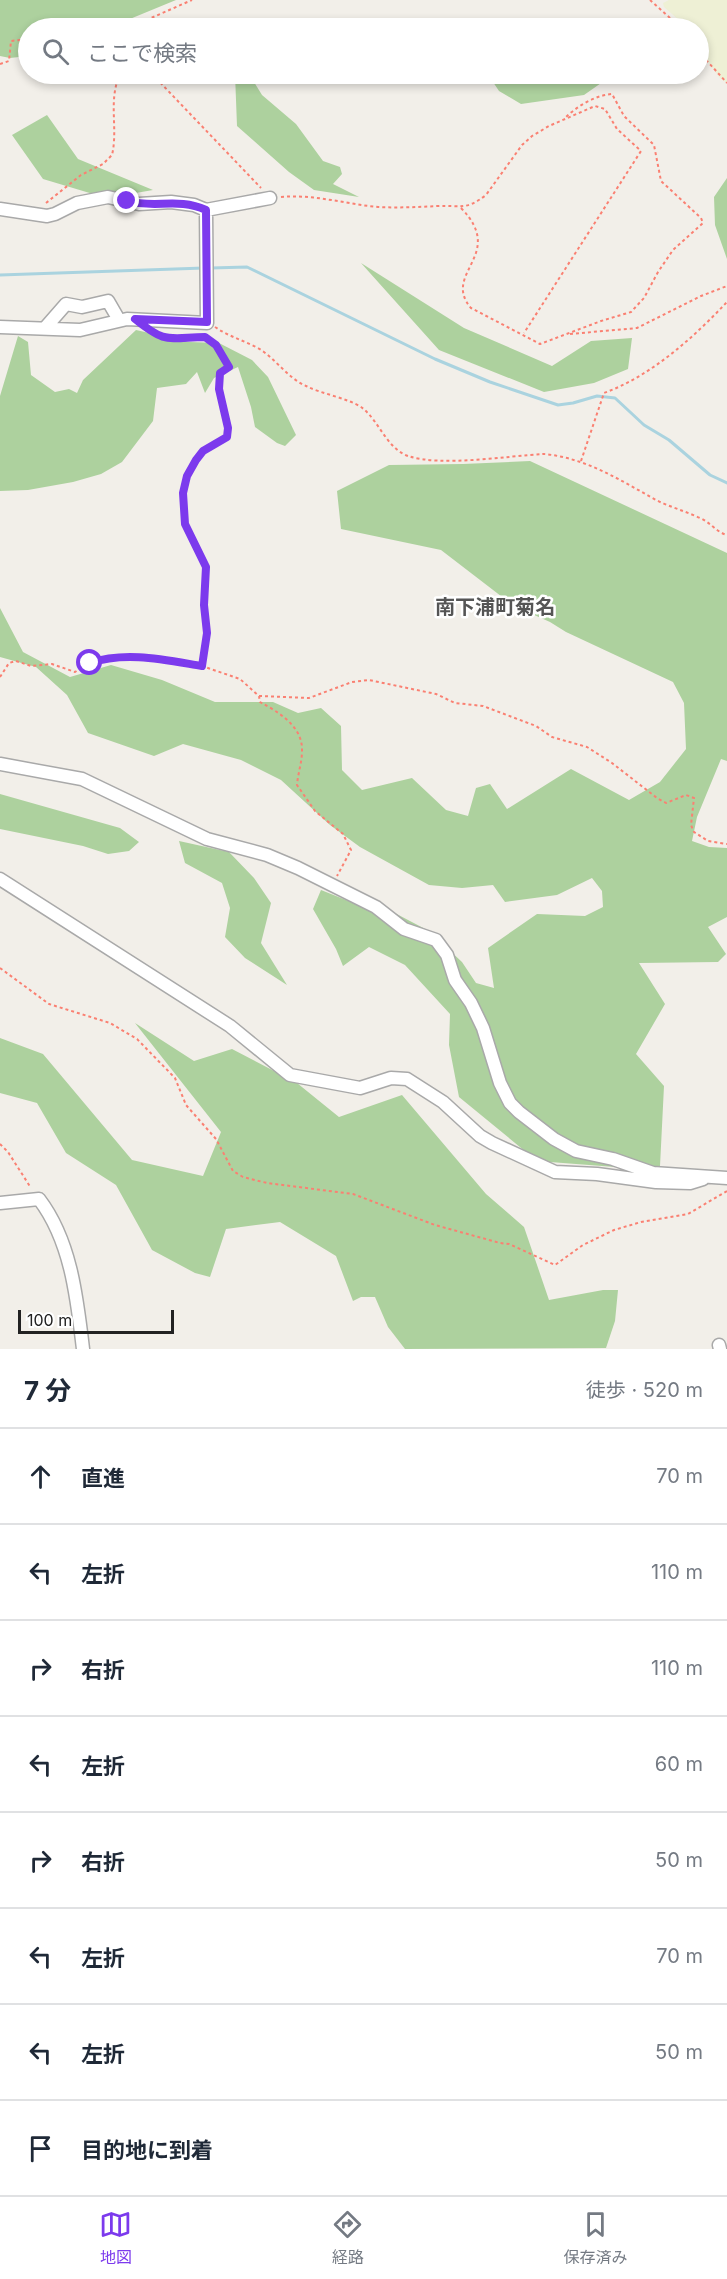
<!DOCTYPE html>
<html lang="ja">
<head>
<meta charset="utf-8">
<style>
	body { margin:0; font-family:Inter,"Noto Sans JP",sans-serif; background:#f2f2f3; color:#1f2937 }
	.scale { position:absolute; left:18px; bottom:15px; width:156px; box-sizing:border-box; padding-left:6px; border:3px solid #222; border-top:0; font-size:16px; line-height:21px; white-space:nowrap; color:#222; -webkit-text-stroke:4px #fff; paint-order:stroke }
	.stop { position:absolute; width:18px; height:18px; margin:-14px; border:4px solid #7c3aed; border-radius:50%; background:#fff }
	.stop.end { background:#7c3aed; border-color:#fff; box-shadow:0 2px 6px #0008 }
	.list { margin:0; padding:0; list-style:none }
	h2 { display:flex; justify-content:space-between; align-items:center; height:78px; margin:0; padding:0 24px; font-size:26px }
	h2 small { font-size:20px; font-weight:400; color:#747a83 }
	.list li { display:grid; grid-template-columns:39px 1fr auto; gap:18px; align-items:center; box-sizing:border-box; height:96px; padding:0 24px; border-top:2px solid #e0e1e3 }
	.list b { display:block; font-size:22px; white-space:nowrap }
	.list em { font-size:20px; font-style:normal; color:#747a83 }
	.icon { flex:none; width:33px; height:33px; fill:none; stroke:currentColor; stroke-width:2; stroke-linecap:round; stroke-linejoin:round }
	.map { position:relative; flex:none; width:727px; height:1349px; overflow:hidden }
	.search { position:absolute; background:#fff; box-shadow:0 3px 9px #0003; left:18px; right:18px; top:18px; height:66px; display:flex; align-items:center; gap:15px; box-sizing:border-box; padding:0 21px; border-radius:33px; color:#747a83; font-size:22px }
	.sheet { height:846px; background:#fff }
	nav { display:flex; justify-content:space-around; align-items:center; box-sizing:border-box; height:84px; border-top:2px solid #e0e1e3; background:#fff; font-size:16px; color:#747a83 }
	nav a { display:grid; justify-items:center; gap:3px }
	nav .on { color:#7c3aed }
	.map>svg:first-child { display:block }
	.farmland { fill:#eef0d5 }
	.forest { fill:#add19e }
	.lines { fill:none; stroke-linecap:round; stroke-linejoin:round }
	.stream { stroke:#aad3df; stroke-width:3 }
	.minor-casing { stroke:#a9a9a9; stroke-width:15 }
	.path { stroke:#fa8072; stroke-width:2; stroke-dasharray:3 3; stroke-linecap:butt }
	.minor { stroke:#fff; stroke-width:12 }
	.route { stroke:#7c3aed; stroke-width:8 }
	.labels { text-anchor:middle; dominant-baseline:central; stroke-width:5; stroke-linejoin:round; paint-order:stroke }
	.quarter-label { font-size:20px; font-weight:bold; fill:#555; stroke:#fff }
</style>
</head>
<body>
<div class="map">
<svg width="727" height="1349" viewBox="0 0 727 1349">
	<rect width="100%" height="100%" fill="#f2efe9"/>
	<path class="farmland" d="M669,0H727V83L720,78L699,50L698,28H684L680,21L664,7L663,3Z"/>
	<path class="forest" d="M0,0H176L108,28H28V56L10,58L0,56Z
		M235,74H249L262,95L296,124L323,161L340,167L342,174L333,184L359,197L314,190L289,172L237,126Z
		M489,74H609L604,81L584,95L521,104L499,91L489,76Z
		M47,115L78,159L153,190L130,194H93L43,179L12,135Z
		M727,178V259L715,225L714,197Z
		M361,263L464,328L552,366L591,341L632,338L628,369L594,383L544,392L439,350Z
		M136,330L189,342L219,343L252,360L268,377L296,435L285,446L277,443L255,427L251,407L238,367L214,378L205,393L197,372L186,384L157,388L153,421L122,462L101,474L73,482L28,490L0,491V396L18,336L28,342L31,375L55,392L69,389L77,393L83,380Z
		M530,461L727,553V761L721,759L697,817L692,841L709,847L727,848V917L708,927L726,954L718,962L639,963L665,1004L636,1054L664,1086L660,1166L615,1167L537,1161L459,1097L449,1045L450,1014L405,965L369,947L343,966L336,949L313,909L321,890L371,910H389L429,931L462,962L476,983L494,988L488,948L537,914L585,916L603,907L602,891L592,878L557,895L505,902L493,885L462,888L429,885L360,847L330,825L281,780L241,760L183,744L154,756L88,733L67,695L36,667L0,657V608L23,652L70,677L111,665L162,680L215,702H273L298,713L321,708L341,726L342,770L362,790L412,778L446,810L468,816L476,788L490,784L507,809L571,769L629,800L660,782L686,749L684,703L673,682L566,632L550,622L514,606L441,550L341,529L337,491L389,465L463,464Z
		M0,794L120,828L139,842L129,851L108,854L83,846L0,829Z
		M179,841L229,852L254,878L271,903L261,943L287,985L245,958L225,937L230,908L222,883L185,863Z
		M135,1023L194,1061L232,1049L297,1083L339,1117L402,1095L486,1194L524,1227L549,1300L603,1290H618L615,1321L606,1348L405,1349L388,1327L375,1297H361L353,1301L336,1256L280,1222L226,1229L210,1277L195,1273L152,1250L116,1185L66,1153L37,1103L0,1093V1038L43,1054L132,1160L203,1176L221,1132Z"/>
	<g class="lines">
		<path class="stream" d="M211,268L247,267L435,359L490,382L558,405L573,403L597,396L615,398L644,425L669,440L710,475L727,483
			M0,275L204,268"/>
		<defs>
			<path id="minor" d="M0,209L47,216L55,214L77,203L108,197L139,204L171,202L194,205L206,210L270,198
				M0,327L80,330L127,319L207,323L206,210
				M45,328L66,304L82,307L108,301L119,320
				M0,764L82,779L207,839L267,855L298,868L376,907L404,929L436,940L447,955L455,980L471,1003L483,1028L500,1083L510,1103L519,1112L554,1139L576,1151L613,1159L653,1173L727,1178
				M0,879L230,1026L290,1075L360,1088L391,1078L407,1079L443,1102L480,1136L492,1143L555,1172L597,1174L656,1182L690,1183L703,1179
				M0,1203L39,1199C71,1241 77,1298 83,1349
				M719,1345L720,1349"/>
		</defs>
		<use href="#minor" class="minor-casing"/>
		<path class="path" d="M650,0L681,28
			M99,28L142,22L192,0
			M698,51L727,83
			M0,64L9,61L11,41L28,39
			M152,74L261,188
			M281,197C314,194 345,204 378,207C398,208 418,207 438,206C461,205 465,211 486,195L522,145L532,136L549,126L595,106L605,109L617,129L641,151L524,333
			M46,203L81,175L103,164L112,155C118,130 109,104 118,79L129,74
			M461,208C507,255 441,273 471,308L540,344L601,321L631,312L644,298L658,272L673,250L703,223L701,218L661,181L654,145L624,116L612,94C596,95 577,106 565,118
			M215,327C228,336 242,340 256,347C275,357 286,377 306,386C322,394 347,398 361,407C379,420 386,448 408,456C442,467 506,456 544,454C586,458 620,480 656,500C670,507 685,511 700,518C710,522 716,532 727,535
			M152,332L166,339L205,337L216,345L229,367L220,373L219,389L228,428L227,437L203,451L196,460L187,476L183,493L185,523L206,567L204,605L207,633L202,666
			M570,334L637,328L701,296L727,286
			M581,461L604,393C651,376 693,338 727,302
			M0,677L9,663L16,661L31,666L52,664L75,672L90,662L108,657L170,660L202,666L240,679L259,696L260,702C278,712 303,726 302,751C302,762 298,773 297,785L315,811L343,834L351,850L337,876
			M259,696L309,698L352,682L369,680L436,694L455,703L483,706L536,726L552,737L587,747L612,763L657,798L666,803L686,795L694,798L691,825L694,832L708,841L727,844
			M0,968L49,1004L110,1023L137,1039L175,1078L186,1105L216,1139L233,1171L243,1177L267,1183L353,1194L435,1225L500,1243L509,1244L555,1265L583,1245L614,1230L641,1222L688,1214L727,1191
			M0,1144L8,1152L31,1188"/>
		<use href="#minor" class="minor"/>
	</g>
	<g class="lines">
		<path class="route" d="M90,663C126,651 165,660 202,666L207,633L204,605L206,567L185,524L183,493L187,476L196,460L203,451L227,437L228,428L219,389L220,373L229,367L216,345L205,337C167,338 166,344 135,319L207,322L206,210C177,197 156,209 127,201"/>
	</g>
	<g class="labels">
		<g class="quarter-label">
			<text x="495" y="607">南下浦町菊名</text>
		</g>
	</g>
</svg>
<div class="scale">100 m</div>
<div class="stop" style="left:90px;top:663px"></div>
<div class="stop end" style="left:127px;top:201px"></div>
<div class="search"><svg class="icon" aria-label="search" viewBox="0 0 24 24"><circle cx="10" cy="10" r="6"/><path d="M15 15l6 6"/></svg>ここで検索</div>
</div>
<section class="sheet">
<h2>7 分<small>徒歩 · 520 m</small></h2>
<ul class="list">
<li><svg class="icon" aria-label="ahead" viewBox="0 0 24 24"><path d="M12 20V5M6 11l6-6 6 6"/></svg><div><b>直進</b></div><em>70 m</em></li>
<li><svg class="icon" aria-label="left" viewBox="0 0 24 24"><path d="M17 20v-9H6M10 6l-5 5 5 5"/></svg><div><b>左折</b></div><em>110 m</em></li>
<li><svg class="icon" aria-label="right" viewBox="0 0 24 24"><path d="M7 20v-9h11M14 6l5 5-5 5"/></svg><div><b>右折</b></div><em>110 m</em></li>
<li><svg class="icon" aria-label="left" viewBox="0 0 24 24"><path d="M17 20v-9H6M10 6l-5 5 5 5"/></svg><div><b>左折</b></div><em>60 m</em></li>
<li><svg class="icon" aria-label="right" viewBox="0 0 24 24"><path d="M7 20v-9h11M14 6l5 5-5 5"/></svg><div><b>右折</b></div><em>50 m</em></li>
<li><svg class="icon" aria-label="left" viewBox="0 0 24 24"><path d="M17 20v-9H6M10 6l-5 5 5 5"/></svg><div><b>左折</b></div><em>70 m</em></li>
<li><svg class="icon" aria-label="left" viewBox="0 0 24 24"><path d="M17 20v-9H6M10 6l-5 5 5 5"/></svg><div><b>左折</b></div><em>50 m</em></li>
<li><svg class="icon" aria-label="arrive" viewBox="0 0 24 24"><path d="M6 21V4h12l-3 4 3 4H6"/></svg><div><b>目的地に到着</b></div></li>
</ul>
</section>
<nav>
<a class="on"><svg class="icon" aria-label="map" viewBox="0 0 24 24"><path d="M3 6l6-2 6 2 6-2v14l-6 2-6-2-6 2zM9 4v14M15 6v14"/></svg>地図</a>
<a><svg class="icon" aria-label="directions" viewBox="0 0 24 24"><path d="M12 3l9 9-9 9-9-9zM9 14v-3h6M13 9l2 2-2 2"/></svg>経路</a>
<a><svg class="icon" aria-label="saved" viewBox="0 0 24 24"><path d="M7 4h10v16l-5-4-5 4z"/></svg>保存済み</a>
</nav>
</body>
</html>
